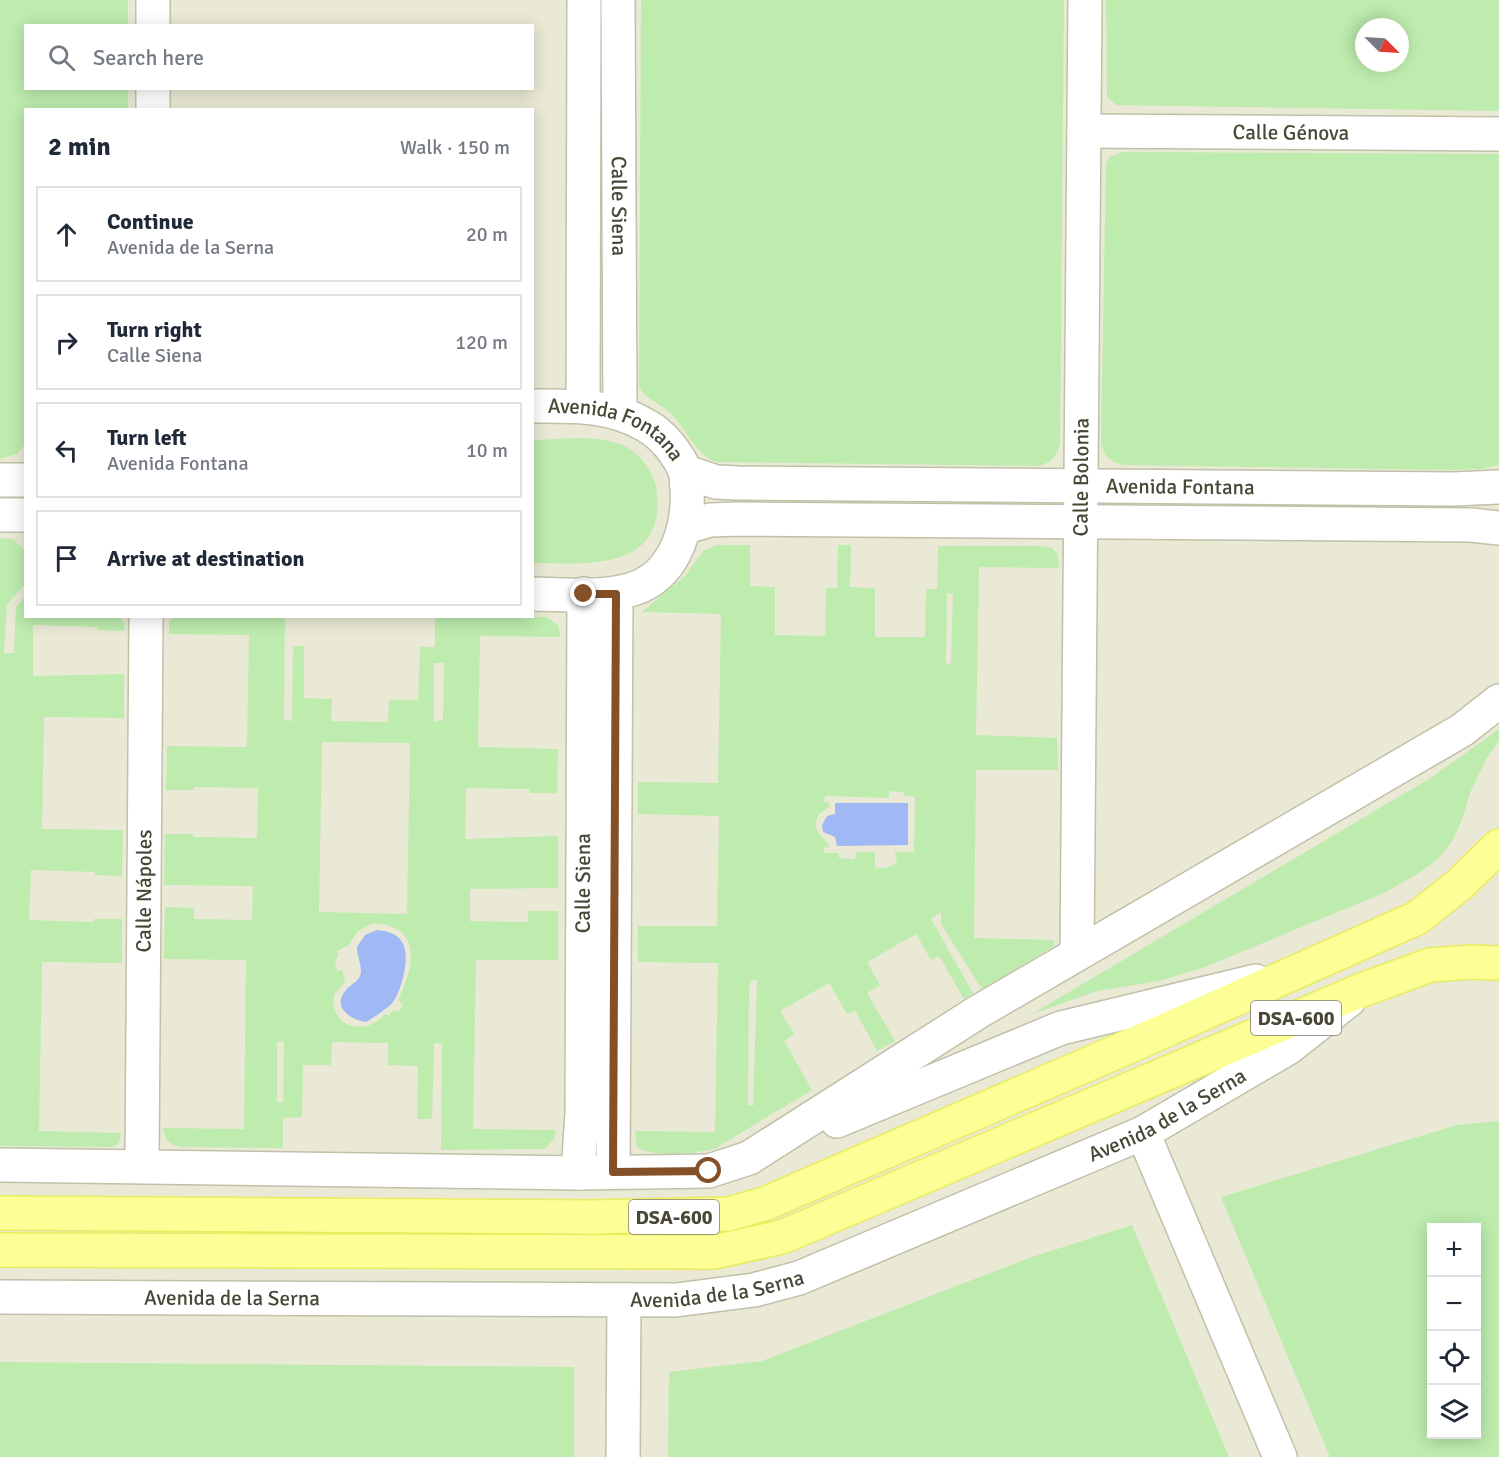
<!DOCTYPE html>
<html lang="en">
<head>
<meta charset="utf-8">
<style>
	body { margin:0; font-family:Signika,sans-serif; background:#f6f6f7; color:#1f2937 }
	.controls { position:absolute; right:18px; bottom:18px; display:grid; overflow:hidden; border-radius:0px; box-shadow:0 3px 15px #0003 }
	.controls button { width:54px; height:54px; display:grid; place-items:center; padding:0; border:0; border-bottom:2px solid #e0e1e3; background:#fff; color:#1f2937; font:30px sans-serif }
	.compass { position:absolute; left:1355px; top:18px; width:54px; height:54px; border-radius:50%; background:#fff; box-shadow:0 3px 15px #0003; rotate:114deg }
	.stop { position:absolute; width:18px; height:18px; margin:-14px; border:4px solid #845027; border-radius:50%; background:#fff }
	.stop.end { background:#845027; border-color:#fff; box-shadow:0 2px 6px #0008 }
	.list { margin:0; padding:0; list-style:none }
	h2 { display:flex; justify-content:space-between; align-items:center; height:78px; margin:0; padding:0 24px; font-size:26px }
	h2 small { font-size:20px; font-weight:400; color:#747a83 }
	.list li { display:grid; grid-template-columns:39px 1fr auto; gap:18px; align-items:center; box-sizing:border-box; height:96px; margin:0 12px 12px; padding:0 12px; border:2px solid #e0e1e3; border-radius:0px }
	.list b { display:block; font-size:22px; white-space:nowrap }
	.list p { margin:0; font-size:20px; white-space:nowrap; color:#747a83 }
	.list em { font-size:20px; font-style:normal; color:#747a83 }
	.icon { flex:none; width:33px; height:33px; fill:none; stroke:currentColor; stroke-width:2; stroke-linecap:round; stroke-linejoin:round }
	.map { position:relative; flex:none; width:1499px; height:1457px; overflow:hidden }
	.search { position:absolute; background:#fff; box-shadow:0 3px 15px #0003; left:24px; top:24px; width:510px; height:66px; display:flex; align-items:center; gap:15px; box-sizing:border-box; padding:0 21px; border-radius:0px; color:#747a83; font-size:22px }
	.panel { position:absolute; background:#fff; box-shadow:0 3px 15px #0003; left:24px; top:108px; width:510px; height:510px; border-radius:0px }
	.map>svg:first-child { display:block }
	.residential { fill:#e9e9d5; fill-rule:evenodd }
	.green { fill:#bdecae; fill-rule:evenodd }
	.water { fill:#a0b8f5 }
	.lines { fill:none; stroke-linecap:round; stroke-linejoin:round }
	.minor-casing { stroke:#c1c0a9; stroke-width:36 }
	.major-casing { stroke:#eaec5f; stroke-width:36 }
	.minor { stroke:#fff; stroke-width:33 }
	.major { stroke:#fcff96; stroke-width:33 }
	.route { stroke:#845027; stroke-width:8 }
	.labels { text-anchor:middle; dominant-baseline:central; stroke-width:6; stroke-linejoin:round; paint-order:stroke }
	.shield { fill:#fff; stroke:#807e72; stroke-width:1.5 }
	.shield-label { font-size:20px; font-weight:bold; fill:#494736 }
	.street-label { font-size:21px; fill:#494736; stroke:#fff }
</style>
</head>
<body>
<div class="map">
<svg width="1499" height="1457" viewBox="0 0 1499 1457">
	<rect width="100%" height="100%" fill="#f5f5e8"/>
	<path class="residential" d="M0,0H1499V1457H0ZM26,26H532V88H26ZM1364,27H1400V63H1364ZM26,110H532V616H26ZM1432,1228H1476V1434H1432Z"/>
	<path class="green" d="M0,0H128V25L26,26V88L128,89V109L26,110L25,444L17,454L0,459Z
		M641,0H1064L1060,444C1056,457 1050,464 1037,466L717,462C694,455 686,426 668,411C657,402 645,399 639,386Z
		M1106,0H1499V111L1116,105L1107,97ZM1364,27H1400V63H1364Z
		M1122,152L1499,154V465L1480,469L1450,470L1126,465C1111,464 1102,455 1101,440L1106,163L1110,157Z
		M533,440C562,440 601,433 628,448C643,456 656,477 657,493C665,571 586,564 533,563Z
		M0,538L13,539L26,552L25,584L7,605L4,653H14L16,607L25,597L26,616L120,617L125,624L124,631L97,630V627L33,625V676L124,674V718L44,717L42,829L123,830L122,876L95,875V872L31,870L29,920L93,922L94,919H122V963L42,962L39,1131L121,1133L119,1143L113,1147L0,1146Z
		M717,545H750V586L775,587V635L825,636L826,588H837L838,545H851L850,587L875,588V637H925L926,589H937L938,546H1041L1052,548L1057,553L1059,568L979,567L976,735L1057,738L1058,770H976L974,938L1054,940V946L982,989L941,924V912L931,919L973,993L964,999L939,956L931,960L916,934L867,962L880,985L867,993L895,1041L877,1051L855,1010L847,1014L829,983L780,1011L794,1034L784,1041L812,1090L714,1149C701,1153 645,1158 637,1146C635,1142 636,1135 635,1131L715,1132L718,963L638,962V926H717L719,816L638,814V782L718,783L721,614L642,612L686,575L703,551ZM947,593L953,594L951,663L946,664ZM889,791L904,792V796L915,797L914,852H895L897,862C890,868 884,869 875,867V852H856L855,859L839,858V853H824V847L830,848C825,834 809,833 819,814L829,807V802H824L825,796L889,798ZM756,980L757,981L753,1106L748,1105L749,991L750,981Z
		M174,616L285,617L284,720L292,721L293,646H304V698L332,699L331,721L388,722L389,700H418L420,647H435V617H547L558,625L560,637L480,636L478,747L558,749L557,793H530V789L466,788L465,839L558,836V888L470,889V921L528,922V911H558V960H476L473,1129L556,1130L554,1139L545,1149L441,1150L442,1044L434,1043L432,1119H417L418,1066L388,1065V1043L332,1042L331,1065H303L302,1117L283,1118V1148L182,1147C168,1144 165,1141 163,1128L244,1129L246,960L164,959L165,907L194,908V919L252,920L253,886L164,885L165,834H193V837L257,838L258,788L194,787V790H166L167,746L247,747L249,635L169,634V623ZM434,663H444L443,720L434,722ZM322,742L410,743L407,914L319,912ZM373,923C424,926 414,967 398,1000L403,1005L398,1012L394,1010L388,1016L385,1014C366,1037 329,1028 334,995L345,981L342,970L337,971L335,960L338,956L337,951L349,945L357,932ZM277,1041L284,1042L283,1103L277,1102Z
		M1499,729V741L1486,759L1470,793L1462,820L1451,843L1437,860L1417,874L1386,892L1205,967L1159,981L1097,991L1032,1014L1432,777Z
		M1499,1121V1457H1330L1221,1197L1457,1125ZM1432,1228H1476V1434H1432Z
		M1132,1225L1229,1457H668L669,1372L762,1361L1029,1258Z
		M0,1362L574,1367V1457H0Z"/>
	<path class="water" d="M835,803H908V845L837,846L835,837L823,832L822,825L827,816L835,814Z
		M377,930C386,931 397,933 402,942C411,956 402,989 393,1002C386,1010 374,1017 366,1022C351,1020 331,1007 346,990C351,983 360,982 361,972C361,964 357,955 357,947L365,935Z"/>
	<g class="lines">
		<defs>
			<g id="minor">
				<path id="s1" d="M618,0L620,412"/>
				<path d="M153,26V0"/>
				<path d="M153,110V88"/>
				<path id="s2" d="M1084,131L1499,134"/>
				<path id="s3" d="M532,406C573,406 611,404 647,426C663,435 678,454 685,471C687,476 686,483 687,489C689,525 677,569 641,586C608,600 567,594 532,594"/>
				<path d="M583,406L584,0"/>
				<path id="s4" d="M686,472L716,482L738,483L1453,489L1499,487"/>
				<path d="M0,480H26"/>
				<path d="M0,515H26"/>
				<path d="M686,527L710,520L737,519L1471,525L1499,528"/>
				<path id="s5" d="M1077,954L1085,0"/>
				<path d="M837,1121L1061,1028L1256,981"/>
				<path d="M1143,1133L1280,1457"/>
				<path d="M0,1165L578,1173L709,1171L749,1158L978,1012L1462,730L1499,701"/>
				<path id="s6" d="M142,1165L146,616"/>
				<path d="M613,1172L616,594"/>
				<path id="s7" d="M578,1173L582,1113L584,594"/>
				<path id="s8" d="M0,1297L676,1300L754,1290L799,1278L1143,1133L1288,1048L1349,1000"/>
				<path d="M623,1457L624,1300"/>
			</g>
			<path id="major" d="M0,1213L593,1217L729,1214L767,1203L822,1179L1121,1050L1417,918L1460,884L1499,846
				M0,1250L714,1252L782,1237L1362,990L1430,965L1470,962L1499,963"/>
		</defs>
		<use href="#minor" class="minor-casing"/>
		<use href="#major" class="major-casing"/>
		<use href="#minor" class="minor"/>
		<use href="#major" class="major"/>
	</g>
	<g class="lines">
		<path class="route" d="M584,594H616L613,1172L709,1171"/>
	</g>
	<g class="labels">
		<g class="shield">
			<rect x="1251" y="1001" width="90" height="34" rx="4.5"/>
			<rect x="629" y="1200" width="90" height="34" rx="4.5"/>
		</g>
		<g class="shield-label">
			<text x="1296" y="1018">DSA-600</text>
			<text x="674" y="1217">DSA-600</text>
		</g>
		<g class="street-label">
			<text stroke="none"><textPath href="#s2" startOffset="207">Calle Génova</textPath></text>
			<text stroke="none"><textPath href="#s1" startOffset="206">Calle Siena</textPath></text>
			<text stroke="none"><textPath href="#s3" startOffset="90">Avenida Fontana</textPath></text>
			<text stroke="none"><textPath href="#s5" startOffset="477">Calle Bolonia</textPath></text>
			<text stroke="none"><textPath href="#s4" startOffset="496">Avenida Fontana</textPath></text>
			<text stroke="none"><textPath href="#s7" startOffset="290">Calle Siena</textPath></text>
			<text stroke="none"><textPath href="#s6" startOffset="274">Calle Nápoles</textPath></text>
			<text stroke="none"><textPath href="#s8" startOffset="1204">Avenida de la Serna</textPath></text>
			<text stroke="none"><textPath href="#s8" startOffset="718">Avenida de la Serna</textPath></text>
			<text stroke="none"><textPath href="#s8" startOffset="232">Avenida de la Serna</textPath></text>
		</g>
	</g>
</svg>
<div class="controls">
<button>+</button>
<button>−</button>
<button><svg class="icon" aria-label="locate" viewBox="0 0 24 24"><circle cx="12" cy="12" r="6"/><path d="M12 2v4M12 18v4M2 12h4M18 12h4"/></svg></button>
<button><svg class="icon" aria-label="layers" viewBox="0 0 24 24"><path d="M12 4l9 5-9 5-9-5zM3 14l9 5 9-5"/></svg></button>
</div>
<svg class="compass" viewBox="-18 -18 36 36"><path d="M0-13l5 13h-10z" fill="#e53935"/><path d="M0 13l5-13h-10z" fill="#747a83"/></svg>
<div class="stop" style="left:709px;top:1171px"></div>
<div class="stop end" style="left:584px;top:594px"></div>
<div class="search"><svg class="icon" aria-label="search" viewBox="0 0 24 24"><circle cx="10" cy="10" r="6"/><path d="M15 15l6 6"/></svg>Search here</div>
<section class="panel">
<h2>2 min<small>Walk · 150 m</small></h2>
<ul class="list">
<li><svg class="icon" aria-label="ahead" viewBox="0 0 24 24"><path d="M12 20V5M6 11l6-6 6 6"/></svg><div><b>Continue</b><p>Avenida de la Serna</p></div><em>20 m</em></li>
<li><svg class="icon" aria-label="right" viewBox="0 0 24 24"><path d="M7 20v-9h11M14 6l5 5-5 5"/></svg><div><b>Turn right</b><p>Calle Siena</p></div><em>120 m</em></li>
<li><svg class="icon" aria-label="left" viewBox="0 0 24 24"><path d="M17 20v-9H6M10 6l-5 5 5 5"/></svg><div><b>Turn left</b><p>Avenida Fontana</p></div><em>10 m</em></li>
<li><svg class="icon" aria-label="arrive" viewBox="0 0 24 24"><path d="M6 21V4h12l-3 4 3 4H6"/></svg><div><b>Arrive at destination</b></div></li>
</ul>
</section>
</div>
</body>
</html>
